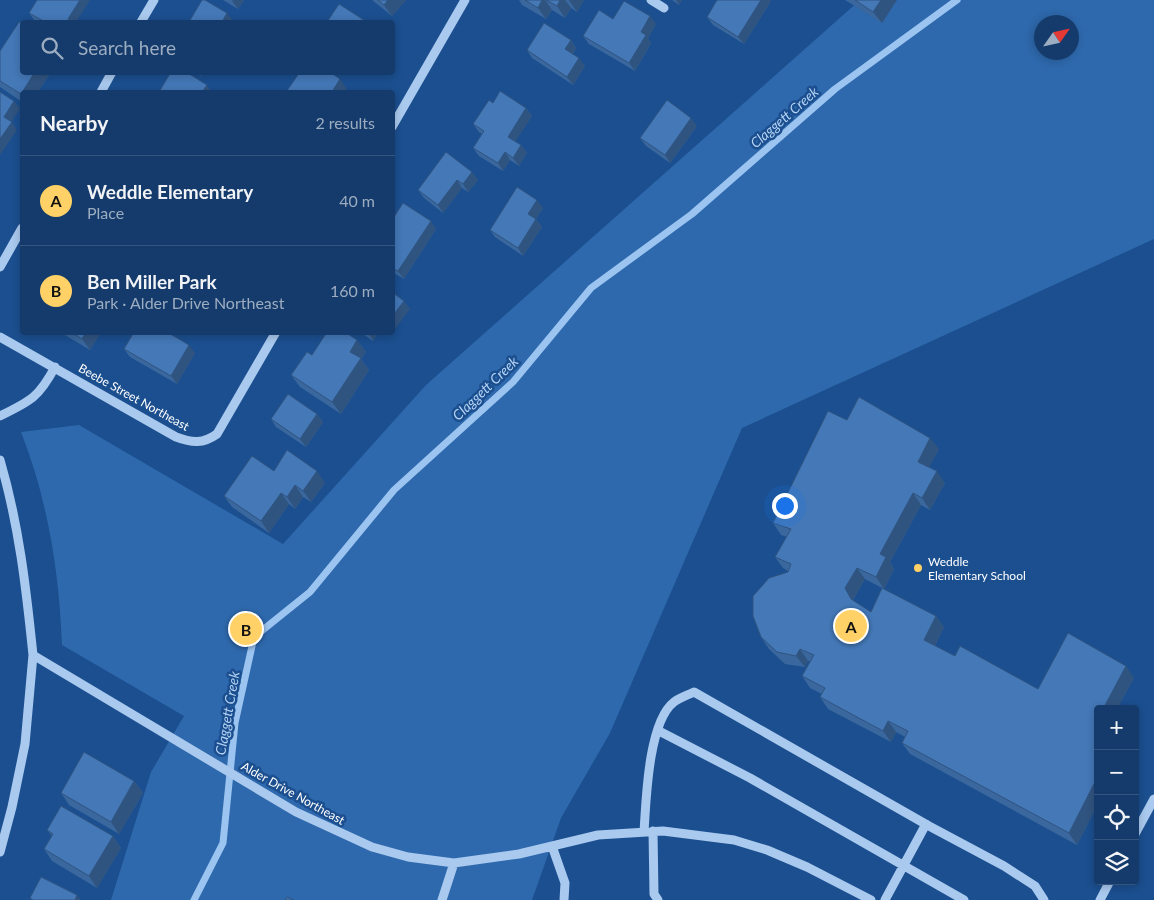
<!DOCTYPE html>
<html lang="en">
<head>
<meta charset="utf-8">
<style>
	body { margin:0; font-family:Lato,sans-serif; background:#1d4271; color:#f1f3f6 }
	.controls { position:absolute; right:15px; bottom:15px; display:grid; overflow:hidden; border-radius:5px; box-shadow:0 2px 8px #0003 }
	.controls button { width:45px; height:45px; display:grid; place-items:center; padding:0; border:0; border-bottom:1px solid #33557e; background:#143b6b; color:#f1f3f6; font:25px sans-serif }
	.compass { position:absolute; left:1034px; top:15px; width:45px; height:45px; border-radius:50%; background:#143b6b; box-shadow:0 2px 8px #0003; rotate:56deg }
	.you { position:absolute; left:784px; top:505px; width:18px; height:18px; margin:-12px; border:4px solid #fff; border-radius:50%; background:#1a73e8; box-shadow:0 0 0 8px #1a73e833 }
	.badge { display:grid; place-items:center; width:32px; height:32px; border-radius:50%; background:#ffd166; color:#111; font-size:16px; font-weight:700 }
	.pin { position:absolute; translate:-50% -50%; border:2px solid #fff; box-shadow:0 1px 5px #0006 }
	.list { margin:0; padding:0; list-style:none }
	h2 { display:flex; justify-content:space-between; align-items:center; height:65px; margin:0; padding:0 20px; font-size:21px }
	h2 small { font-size:16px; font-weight:400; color:#9dadc1 }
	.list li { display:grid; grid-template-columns:32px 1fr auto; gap:15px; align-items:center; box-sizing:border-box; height:90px; padding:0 20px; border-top:1px solid #33557e }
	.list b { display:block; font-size:19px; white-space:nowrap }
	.list p { margin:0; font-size:16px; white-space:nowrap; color:#9dadc1 }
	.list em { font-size:16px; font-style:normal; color:#9dadc1 }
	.icon { flex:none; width:28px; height:28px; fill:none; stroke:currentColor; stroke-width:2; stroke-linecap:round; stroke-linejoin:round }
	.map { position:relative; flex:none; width:1154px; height:900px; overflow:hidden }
	.search { position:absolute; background:#143b6b; box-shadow:0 2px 8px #0003; left:20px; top:20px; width:375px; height:55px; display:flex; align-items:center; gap:12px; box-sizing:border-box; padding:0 18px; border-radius:5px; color:#9dadc1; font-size:19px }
	.panel { position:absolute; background:#143b6b; box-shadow:0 2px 8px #0003; left:20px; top:90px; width:375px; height:245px; border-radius:5px }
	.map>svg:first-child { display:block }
	.green { fill:#2e69ad; fill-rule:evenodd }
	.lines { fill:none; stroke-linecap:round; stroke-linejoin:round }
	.stream { stroke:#9cc4f0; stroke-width:7 }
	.minor { stroke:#a9c9ee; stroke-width:9 }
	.wall { fill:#3a679d }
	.shaded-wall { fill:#305480 }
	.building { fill:#4478b7; stroke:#305480 }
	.poi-dot { fill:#ffd166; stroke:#1b4f8f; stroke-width:2 }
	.labels { text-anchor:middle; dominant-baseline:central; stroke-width:5; stroke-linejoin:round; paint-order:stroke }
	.street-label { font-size:12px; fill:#fff; stroke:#1b4f8f }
	.poi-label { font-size:12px; fill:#fff; stroke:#1b4f8f; text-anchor:start }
	.water-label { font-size:14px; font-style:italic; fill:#b5d3f5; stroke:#1b4f8f }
</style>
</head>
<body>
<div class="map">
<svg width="1154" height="900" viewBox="0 0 1154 900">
	<rect width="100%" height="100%" fill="#1b4f8f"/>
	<path class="green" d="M860,0H1154V239L742,428L610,733L561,818L532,900H111L151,772L184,716L62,645C59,571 48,501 21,432L79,425L283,544L426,385ZM1042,22H1072V52H1042Z"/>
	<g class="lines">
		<path class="stream" d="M194,900L223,843L235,723L254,637L310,592L394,490L513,382L591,288L692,214L835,89L957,0"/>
		<path class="minor" d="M651,0L664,8
			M141,22L154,0
			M101,92L112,72
			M392,127L465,0
			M0,267L22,228
			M0,337L176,437C192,443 203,444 217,434L276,332
			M0,416C31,401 39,397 55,367
			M0,460C19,525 26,587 33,655L296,812L372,847L408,857L454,863L519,854L598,835L663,831L734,840L767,850L807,867L871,900
			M659,731L750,778L964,900
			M653,831L654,894L658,900
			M644,832C646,802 648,722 674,702C679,698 688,695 694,692L929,826L1004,866L1035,886L1044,900
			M1135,834L1154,799
			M552,846L565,883L564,900
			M0,852L12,807L25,744L33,655
			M442,900L454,863
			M885,900L926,824
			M1100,900L1110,881"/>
	</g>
	<path class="wall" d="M223,0H244L238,9Z
		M372,0H406L392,16Z
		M519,0H584L577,12L571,8L565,18L552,10L546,19L522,5Z
		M672,0H682L679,5Z
		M845,0H897L882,23Z
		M771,1L744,44L713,25L707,17Z
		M29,13L76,22H37L35,21Z
		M613,19L656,24L648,38L651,43L635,71L589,44L583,36Z
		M571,40L576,48L573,54L585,66L573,85L532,58L527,50Z
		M0,51L22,72H51L38,92H22V102L0,87Z
		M194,72H203L201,76Z
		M493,103L526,108L532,116L515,141L521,145L527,153L519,166L510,160L503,171L479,156L473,148L482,134L479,132L473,124Z
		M697,126L670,163L646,146L640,138Z
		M446,152L478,180L468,192L462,188L443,213L424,198L418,190Z
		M543,208L536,219L542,227L523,256L495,237L490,230Z
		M392,220L436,229L404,279L392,272Z
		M60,332H101L90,350Z
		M360,332H378L373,341Z
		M357,340L366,352L361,359L369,370L341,414L300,387L291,375L312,355Z
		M124,349L195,353L177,384L130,357Z
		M317,414L323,422L306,447L276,427L271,419Z
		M847,420L939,449L929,467L945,483L930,510L921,505L890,562L894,569L884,589L865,579L853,600L854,602L871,612L936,616L944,627L935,646L955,656L1038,689L1134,678L1117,709H1098V804L1077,845L910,754L902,743L905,737L896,732L891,742L828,709L820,697L822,694L810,688L802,676L810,661H808L805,667L785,664L769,649L761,637L788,571L783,568L775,557L787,537L781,535L773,523Z
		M274,471L325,483L311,502L303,497L295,509L289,504L269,533L232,507L224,496Z
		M134,781L143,793L119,834L69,805L61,793Z
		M47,830L113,836L121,848L97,888L52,861L44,849L52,836Z"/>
	<path class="shaded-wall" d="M80,0H90L76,22H70L68,19Z
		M233,0H244L238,9L232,1Z
		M388,0H406L392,16L384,5Z
		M542,0H545L552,10L546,19L538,8Z
		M560,0H565L571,8L565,18L557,6Z
		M569,0H584L577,12Z
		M676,0H682L679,5Z
		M761,0H770L771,1L744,44L738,37Z
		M881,0H897L882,23L873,12Z
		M227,13L233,21L232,22H222Z
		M650,16L656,24L648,38L651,43L635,71L629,63L641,32Z
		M571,40L576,48L571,57L565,49Z
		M579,58L585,66L573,85L567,77Z
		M35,72H51L38,92H22V97L21,94Z
		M198,72H203L201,76Z
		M340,79L348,91L347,92H332Z
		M207,85L211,92H202Z
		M14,101L20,109L9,125L4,117Z
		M526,108L532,116L513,145L508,137Z
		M691,118L697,126L670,163L665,155Z
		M12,122L17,130L0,155V139Z
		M521,145L527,153L519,166L513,158Z
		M505,152L510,160L503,171L498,163Z
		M472,172L478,180L468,192L463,184Z
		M457,180L462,188L443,213L438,205Z
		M537,200L543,208L534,222L528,214Z
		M536,219L542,227L523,256L518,248Z
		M431,221L436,229L404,279L398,271Z
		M404,301L410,309L395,329L392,326V317Z
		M86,332H101L90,350L82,339Z
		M373,332H378L373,341L371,336Z
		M357,340L366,352L361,359L369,370L341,414L332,402L350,352Z
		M189,345L195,353L177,384L171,376Z
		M317,414L323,422L306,447L300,439Z
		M930,438L939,449L926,473L918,462Z
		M317,471L325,483L311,502L303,491Z
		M937,471L945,483L930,510L922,498Z
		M295,485L303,497L295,509L287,497Z
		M281,493L289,504L269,533L261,521Z
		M913,493L921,505L890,562L894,569L884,589L876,577L880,554Z
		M857,568L865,579L853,600L859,611L851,599L845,588Z
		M936,616L944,627L932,652L924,640Z
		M800,649L808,661L805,667L796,656Z
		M1126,666L1134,678L1117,709H1103Z
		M888,721L896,732L891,742L883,731Z
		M1098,776V804L1077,845L1069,833Z
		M134,781L143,793L119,834L111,822Z
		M113,836L121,848L97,888L89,876Z
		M77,895L81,900H75Z"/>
	<path class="building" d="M37,0H80L68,19L73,22H45L29,13Z
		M202,0H205L227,13L222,22H189Z
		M378,0H388L384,5Z
		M525,0H542L538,8Z
		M546,0H560L557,6Z
		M717,0H761L738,37L707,17Z
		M855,0H881L873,12Z
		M624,1L650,16L641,32L646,35L629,63L583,36L599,10L613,19Z
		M339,4L367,22H327Z
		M19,22L22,24V72H35L21,94L0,81V51Z
		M544,23L571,40L565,49L579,58L567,77L527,50Z
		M171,72H186L207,85L202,92H159Z
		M300,72H330L340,79L332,92H286Z
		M500,91L526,108L508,137L521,145L513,158L505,152L498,163L473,148L484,131L473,124L489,100L493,103Z
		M0,92L14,101L4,117L12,122L0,139Z
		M667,100L691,118L665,155L640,138Z
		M446,152L472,172L463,184L457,180L438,205L418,190Z
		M517,187L537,200L528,214L536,219L518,248L490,230Z
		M403,203L431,221L398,271L392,268V220Z
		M392,292L404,301L392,317Z
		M71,332H86L82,339Z
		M134,332H167L189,345L171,376L124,349Z
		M327,332H345L357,340L350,352L361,358L332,402L291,375L307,352L312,355Z
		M364,332H373L371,336Z
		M288,394L317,414L300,439L271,419Z
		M859,397L930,438L918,462L937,471L922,498L913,493L880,554L886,557L876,577L857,568L845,588L851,599L871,612L882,588L936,616L924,640L955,656L960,646L1038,689L1068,633L1126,666L1103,709H1098L1097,719L1098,720V776L1069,833L902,743L908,731L888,721L883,731L820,697L825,688L802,676L814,655L800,649L796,656L777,652L761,637L753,616V596L769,578L788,572L791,564L775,557L791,529L773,523L828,411L847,420Z
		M287,450L317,471L303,491L295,485L287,497L281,493L261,521L224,496L252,456L274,471Z
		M84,752L134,781L111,822L61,793Z
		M61,806L113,836L89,876L44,849L53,834L47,830Z
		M41,877L77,895L75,900H33L30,898Z
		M287,897L294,900H285Z"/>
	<circle class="poi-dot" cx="918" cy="568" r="5"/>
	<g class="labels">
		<g class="street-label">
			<text transform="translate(134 397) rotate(29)">Beebe Street Northeast</text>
			<text transform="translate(293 793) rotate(29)">Alder Drive Northeast</text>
		</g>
		<g class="poi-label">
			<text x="928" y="561">Weddle<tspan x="928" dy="14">Elementary School</tspan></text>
		</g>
		<g class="water-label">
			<text transform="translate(784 117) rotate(-41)">Claggett Creek</text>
			<text transform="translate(485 388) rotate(-44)">Claggett Creek</text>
			<text transform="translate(227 713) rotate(-80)">Claggett Creek</text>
		</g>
	</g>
</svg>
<div class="controls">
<button>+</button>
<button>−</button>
<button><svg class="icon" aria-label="locate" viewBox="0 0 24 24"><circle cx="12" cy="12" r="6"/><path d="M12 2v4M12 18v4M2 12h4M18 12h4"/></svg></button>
<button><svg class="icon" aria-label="layers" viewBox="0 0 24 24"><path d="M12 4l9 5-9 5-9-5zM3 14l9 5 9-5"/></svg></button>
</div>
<svg class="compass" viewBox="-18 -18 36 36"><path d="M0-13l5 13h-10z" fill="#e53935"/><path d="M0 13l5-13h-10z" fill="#9dadc1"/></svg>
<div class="you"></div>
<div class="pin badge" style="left:851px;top:626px">A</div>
<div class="pin badge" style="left:246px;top:629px">B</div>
<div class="search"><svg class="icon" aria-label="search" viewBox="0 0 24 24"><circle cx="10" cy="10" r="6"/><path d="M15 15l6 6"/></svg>Search here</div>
<section class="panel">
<h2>Nearby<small>2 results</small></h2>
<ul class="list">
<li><span class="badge">A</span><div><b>Weddle Elementary</b><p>Place</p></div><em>40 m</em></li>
<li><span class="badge">B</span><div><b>Ben Miller Park</b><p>Park · Alder Drive Northeast</p></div><em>160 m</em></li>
</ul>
</section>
</div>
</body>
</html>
